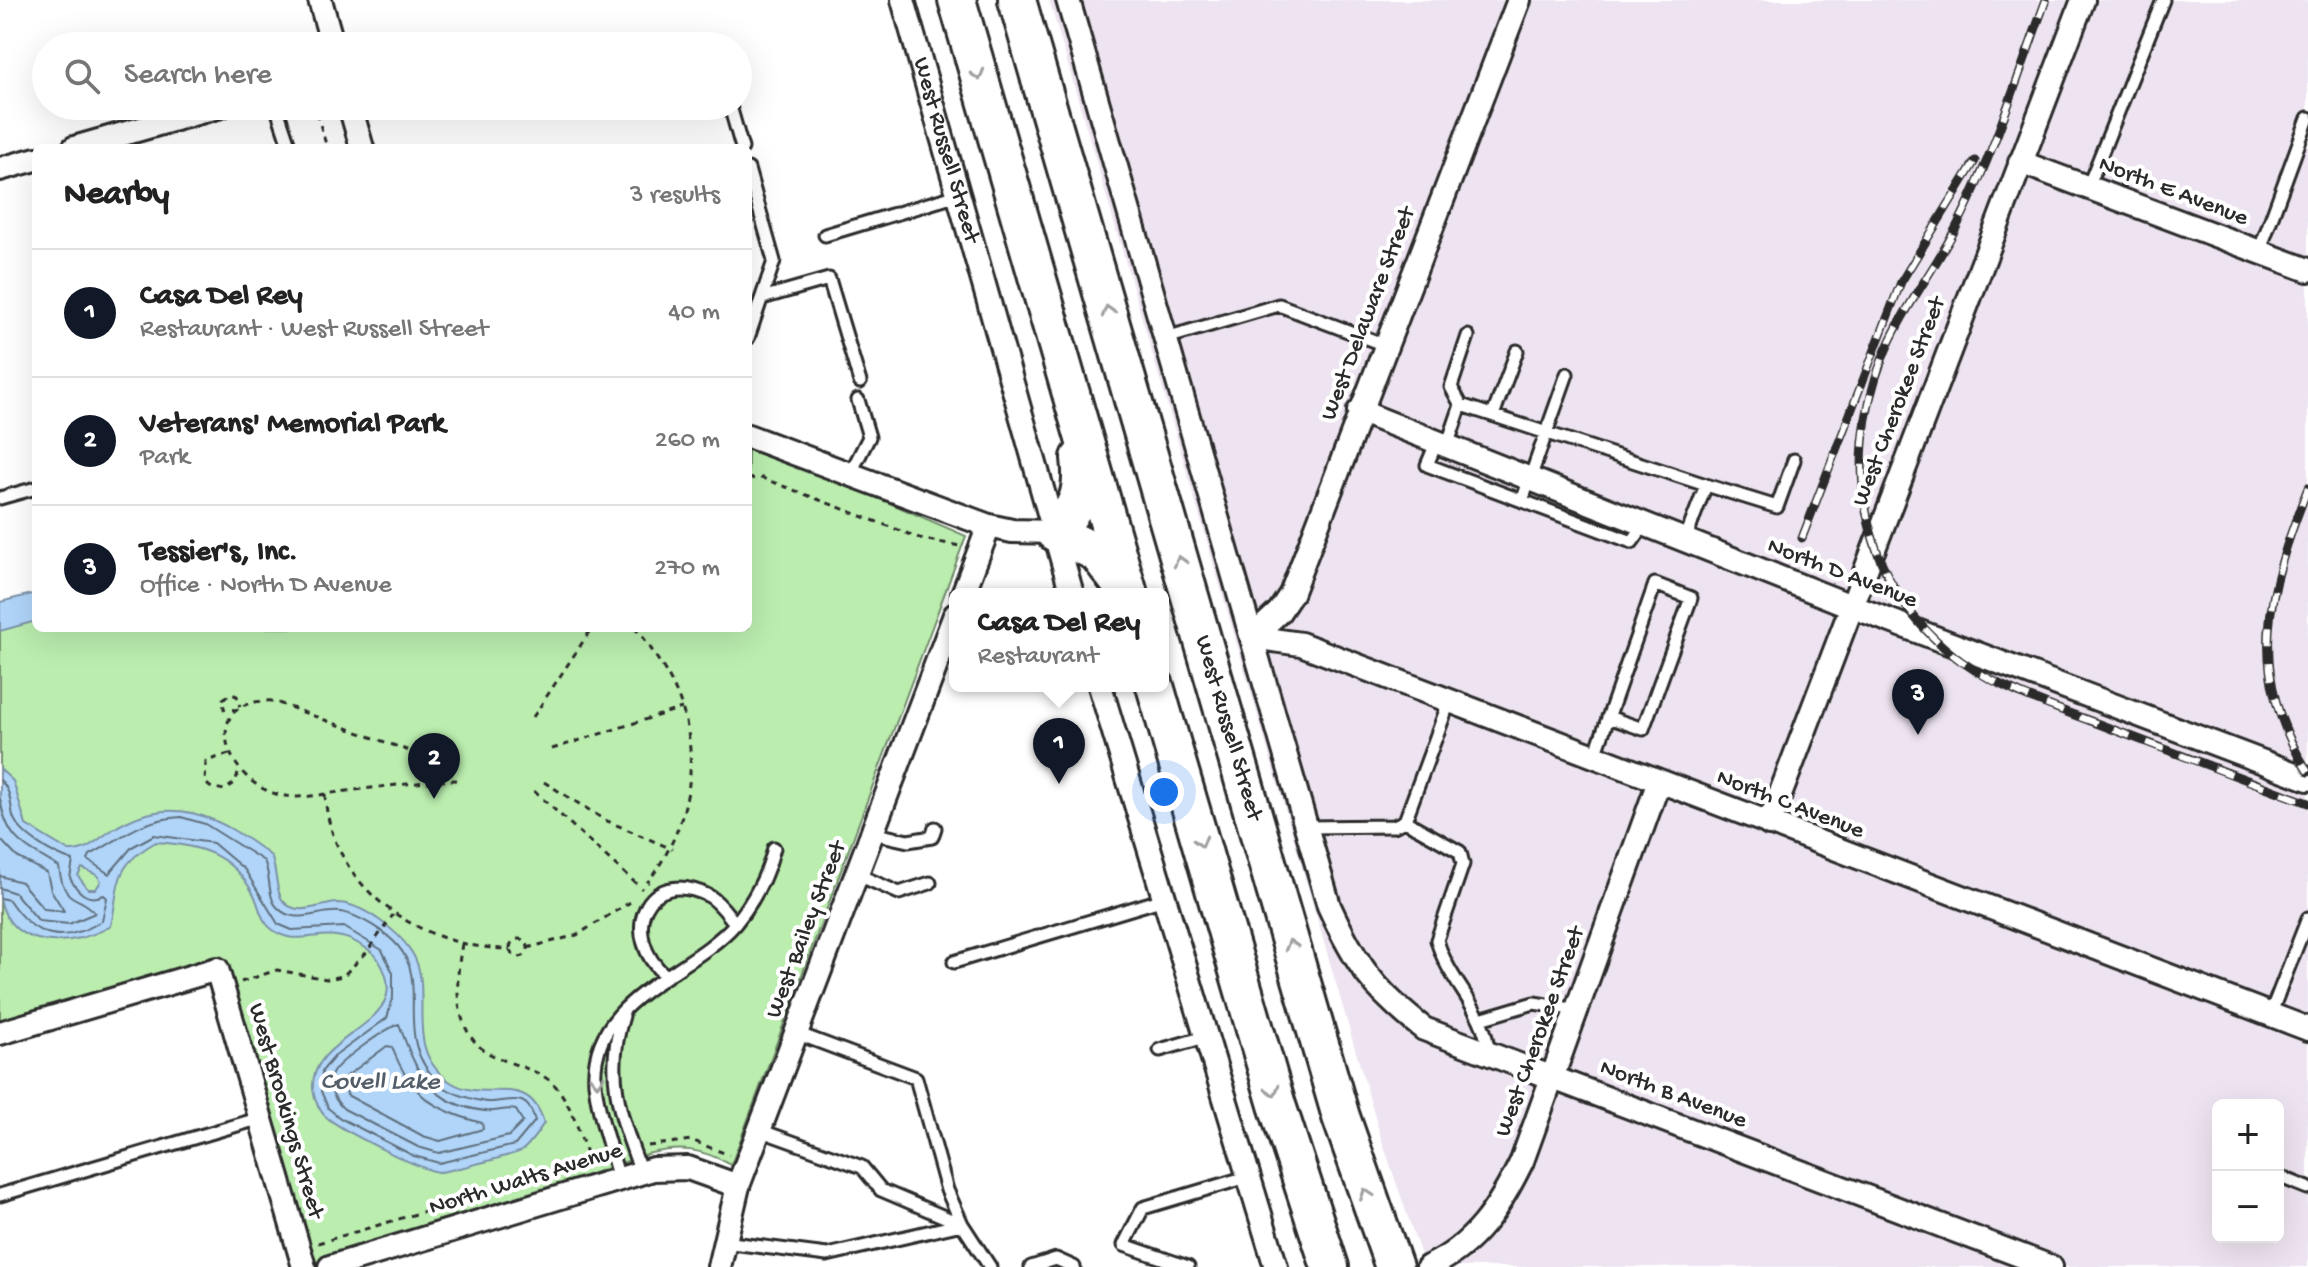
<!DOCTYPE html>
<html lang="en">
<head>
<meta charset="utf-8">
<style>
	body { margin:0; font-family:"Gochi Hand",sans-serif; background:#f6f6f6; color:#222 }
	.controls { position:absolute; right:24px; bottom:24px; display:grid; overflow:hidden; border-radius:12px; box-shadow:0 8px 32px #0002 }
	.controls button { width:72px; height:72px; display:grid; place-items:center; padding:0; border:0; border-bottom:2px solid #e0e0e0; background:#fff; color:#222; font:40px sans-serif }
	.you { position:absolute; left:1164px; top:792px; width:28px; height:28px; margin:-20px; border:6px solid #fff; border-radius:50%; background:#1a73e8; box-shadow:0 0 0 12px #1a73e833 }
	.badge { display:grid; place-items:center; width:52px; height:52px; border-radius:50%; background:#111827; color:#fff; font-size:26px; font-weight:700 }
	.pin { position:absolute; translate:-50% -66px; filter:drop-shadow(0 2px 4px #0008) }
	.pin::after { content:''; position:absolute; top:42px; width:28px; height:24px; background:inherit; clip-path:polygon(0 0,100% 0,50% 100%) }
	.popup { position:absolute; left:949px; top:588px; width:220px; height:104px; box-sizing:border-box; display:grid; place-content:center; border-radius:12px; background:#fff; filter:drop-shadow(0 2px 6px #0005); font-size:26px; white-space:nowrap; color:#767676 }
	.popup b { font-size:30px; color:#222 }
	.popup::after { content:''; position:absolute; left:50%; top:100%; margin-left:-16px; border:16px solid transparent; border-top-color:#fff }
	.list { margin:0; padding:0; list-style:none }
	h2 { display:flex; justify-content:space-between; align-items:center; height:104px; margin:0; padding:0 32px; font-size:34px }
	h2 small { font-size:26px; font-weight:400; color:#767676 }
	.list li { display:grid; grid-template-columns:52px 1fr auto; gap:24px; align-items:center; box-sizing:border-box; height:128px; padding:0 32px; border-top:2px solid #e0e0e0 }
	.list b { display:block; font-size:30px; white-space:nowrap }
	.list p { margin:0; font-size:26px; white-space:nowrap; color:#767676 }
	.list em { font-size:26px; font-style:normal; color:#767676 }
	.icon { flex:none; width:44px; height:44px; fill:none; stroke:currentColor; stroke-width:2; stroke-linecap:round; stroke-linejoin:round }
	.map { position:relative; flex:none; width:2308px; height:1267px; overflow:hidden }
	.search { position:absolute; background:#fff; box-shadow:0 8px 32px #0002; left:32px; top:32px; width:720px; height:88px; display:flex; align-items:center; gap:20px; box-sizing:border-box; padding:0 28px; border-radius:44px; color:#767676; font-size:30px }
	.panel { position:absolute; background:#fff; box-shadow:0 8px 32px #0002; left:32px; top:144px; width:720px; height:488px; border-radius:12px }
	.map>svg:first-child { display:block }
	.built { fill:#eee4f1; fill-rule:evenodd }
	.green { fill:#baedae; stroke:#728c6c; stroke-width:2 }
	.water { fill:#b0d5f9; stroke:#7b91a7; stroke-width:2; fill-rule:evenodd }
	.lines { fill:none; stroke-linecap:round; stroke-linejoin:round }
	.shore { stroke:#606f7d; stroke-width:2 }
	.service-casing { stroke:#2b2b2b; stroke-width:17 }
	.minor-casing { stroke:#2b2b2b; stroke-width:28 }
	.trunk-casing { stroke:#2b2b2b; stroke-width:42 }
	.path { stroke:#2b2b2b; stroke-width:3; stroke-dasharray:6 6; stroke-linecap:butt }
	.service { stroke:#fff; stroke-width:11 }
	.minor { stroke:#fff; stroke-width:22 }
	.trunk { stroke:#fff; stroke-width:36 }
	.rail-casing { stroke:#2b2b2b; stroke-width:9 }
	.rail { stroke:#fff; stroke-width:6; stroke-dasharray:18; stroke-linecap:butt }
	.oneway { stroke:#a0a0a0 }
	.labels { text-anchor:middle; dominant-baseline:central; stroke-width:8; stroke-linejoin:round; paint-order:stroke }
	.street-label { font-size:24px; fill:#2b2b2b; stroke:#fff }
	.water-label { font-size:26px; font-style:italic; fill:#535e69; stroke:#fff }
</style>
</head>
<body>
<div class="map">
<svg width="2308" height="1267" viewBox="0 0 2308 1267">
	<rect width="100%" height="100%" fill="#fff"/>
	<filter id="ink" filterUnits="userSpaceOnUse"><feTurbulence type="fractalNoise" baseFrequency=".0125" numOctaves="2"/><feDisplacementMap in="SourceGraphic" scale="16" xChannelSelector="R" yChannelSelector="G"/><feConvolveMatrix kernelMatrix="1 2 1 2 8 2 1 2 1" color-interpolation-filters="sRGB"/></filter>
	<g filter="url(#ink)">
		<path class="built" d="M1049,0H2308V1267H1425L1381,1138ZM2218,1105H2278V1237H2218Z"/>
		<path class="green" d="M748,442L966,536L731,1165C701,1148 680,1146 647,1154L327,1267H304L217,969L0,1033V615L36,606V628H748Z"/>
		<path class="water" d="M36,593V621L0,631V602Z
			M0,769L13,781L26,825L69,851C87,852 98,839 112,830C172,791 220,817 271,856C277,869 275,892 284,902C297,917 321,904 337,903C362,903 398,931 411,951C437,990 400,1046 449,1081C485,1106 528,1068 544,1123C538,1132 530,1145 521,1151C514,1155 446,1172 439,1172C420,1170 339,1129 325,1116C319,1110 314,1097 313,1089C309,1031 421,1026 378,959C374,952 366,948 359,944C325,923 299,950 273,930C260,921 260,906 253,893C230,853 199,845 156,842C113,866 120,882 111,926C74,947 10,953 0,898C0,865 0,805 0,769ZM82,868L97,875L101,881L96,889H88L78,876Z"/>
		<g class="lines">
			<path class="shore" d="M0,780C11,790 10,802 13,816C19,835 54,855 73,861L70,878C78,893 88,902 104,895L107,898L102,921C62,945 34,938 9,900L0,898
				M0,799C8,843 24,845 59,867C64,908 80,893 95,913L69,924L39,921L15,893L0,888
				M181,817L205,824L264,861C271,874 267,896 277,907C295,927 319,909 341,912C359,915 386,932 398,946C432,985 389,1038 441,1085C452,1094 473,1100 487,1102C509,1103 527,1089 535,1121L515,1145L439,1163L414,1156L340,1118L328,1108L321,1091L322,1071L335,1056L387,1018L393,997V973L382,950L344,927L292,930L278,924L245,870L213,843L154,835L132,847L109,874L88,860L90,855C124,837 138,820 181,817Z
				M0,839L17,857L47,873L51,890L64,911L44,909L21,882L0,876
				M399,1024C416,1071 428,1104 485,1111C496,1113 505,1107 516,1110L523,1122L509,1136L439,1153L418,1147L344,1109C335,1101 327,1087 332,1074C337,1062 387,1028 399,1024Z
				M387,1046L392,1047C410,1095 433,1110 482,1123L483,1129L440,1141L423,1136L347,1095L344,1078Z"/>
			<defs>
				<path id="service" d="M276,106L290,148
					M730,106L742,148
					M748,169L774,261L748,338
					M2088,187L2163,0
					M825,235L958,195
					M2259,252L2308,118
					M762,298L829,279L860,382
					M1166,338L1279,305L1385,345
					M1461,405L1451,387L1468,336
					M1493,415L1517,351
					M1437,441L1427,465L1632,542L1645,524
					M1447,446L1461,405L1706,485L1685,540
					M850,474L869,437L858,400
					M1706,485L1777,507L1794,460
					M0,498L36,488
					M1522,501L1567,374
					M1594,758L1655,584L1691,598L1643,729L1608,717
					M1405,821L1460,852L1463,864L1437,940C1448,982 1487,1011 1488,1052
					M1307,827L1394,826L1405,821L1449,702
					M872,833L908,841L932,837L935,828
					M856,874L899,893L930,883
					M954,962L1164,899
					M666,976C618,936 645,864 709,896C719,901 728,915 735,923
					M2270,1015L2308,918
					M623,1016C604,1075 621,1117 641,1172
					M1480,1019L1534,1003L1578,1010
					M796,1033L916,1078L947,1190L962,1224
					M1160,1050L1205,1037
					M759,1130L862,1167L881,1190L961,1224
					M2278,1176L2308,1188
					M619,1179C611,1149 598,1115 595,1083C589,998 689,976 735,924C754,901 767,876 774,848
					M0,1195L261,1118
					M724,1242L827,1255L962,1224L990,1267
					M1031,1267L1056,1259L1074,1267
					M1188,1267L1124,1245L1143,1208L1247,1177"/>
				<g id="minor">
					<path d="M320,0L333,46"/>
					<path id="s1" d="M903,0L1072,594"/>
					<path d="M1068,0L1329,906C1356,965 1373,989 1424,1029L2051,1267"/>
					<path d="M350,106L362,148"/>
					<path d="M74,148L221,106"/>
					<path d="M2020,162L2308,270"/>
					<path d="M0,169L36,159"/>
					<path d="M1359,411L1851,606L2308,779"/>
					<path d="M748,436L989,526L1012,531L1054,532"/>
					<path d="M963,594L989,526"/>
					<path d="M1252,637L1301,644L2308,1029"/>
					<path d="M1252,637L1279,612L1291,594L1519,0"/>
					<path d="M1100,686L1276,1267"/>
					<path d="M1769,824L2083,0"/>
					<path d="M0,1033L217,969L304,1267"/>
					<path d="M330,1267L653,1169L688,1168L738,1186"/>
					<path d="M719,1267L738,1186L955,615"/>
					<path d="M1428,1267C1475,1246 1500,1206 1522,1161L1658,784"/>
				</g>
				<g id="trunk">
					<path d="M957,0L1129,594"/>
					<path id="s2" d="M1017,0L1341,1117L1394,1267"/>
					<path d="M1080,458C1084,491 1078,509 1054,532L1097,553L1121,585"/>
					<path d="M1155,686L1277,1105L1330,1267"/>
				</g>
			</defs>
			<use href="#service" class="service-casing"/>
			<use href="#minor" class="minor-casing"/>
			<use href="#trunk" class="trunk-casing"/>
			<path class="path" d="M320,106L315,107L327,148
				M748,479L762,478L922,539L960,546
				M634,628C645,637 652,651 660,663C707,732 697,819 647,883
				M238,710L224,709L223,699L231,694L237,696L240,707
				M533,717L592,628
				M552,749L682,708
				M229,754L206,761L205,782L210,787L224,790L235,783L238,773
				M436,761L437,781
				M453,767L273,701C195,697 225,787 285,796C303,799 323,794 340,792C379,787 418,782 456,780
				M544,782L605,820L672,849
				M534,791L642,889
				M325,794C330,888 421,949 510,949
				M510 948a9 9 0 1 1 18 0a9 9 0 1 1-18 0Z
				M462,944C455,982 452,1035 492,1055C513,1066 544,1070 558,1089C574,1110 581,1138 589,1163
				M527,948L577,935L632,901
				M241,982L277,970L327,979L343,976L366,953L393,915
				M648,1146L691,1140L729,1155
				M318,1243L598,1160"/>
			<use href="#service" class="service"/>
			<use href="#minor" class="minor"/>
			<use href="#trunk" class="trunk"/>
			<defs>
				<path id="rail" d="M2046,0C2019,73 1995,150 1960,220C1937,267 1902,309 1883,357C1840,468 1862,588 1961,661C2003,691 2056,708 2104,726C2172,752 2240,778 2308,803
					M2308,488C2267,591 2245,672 2308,772
					M1802,538L1901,282L1975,161"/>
			</defs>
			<use href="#rail" class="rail-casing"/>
			<use href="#rail" class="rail"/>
		</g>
		<defs><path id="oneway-chevron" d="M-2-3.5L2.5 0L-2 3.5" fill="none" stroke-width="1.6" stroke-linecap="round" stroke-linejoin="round" transform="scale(2)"/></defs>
		<g class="oneway">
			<use href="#oneway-chevron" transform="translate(978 75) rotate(74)"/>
			<use href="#oneway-chevron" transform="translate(1108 311) rotate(-106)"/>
			<use href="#oneway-chevron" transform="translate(1180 561) rotate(-106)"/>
			<use href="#oneway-chevron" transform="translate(1201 842) rotate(74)"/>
			<use href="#oneway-chevron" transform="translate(1291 945) rotate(-106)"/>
			<use href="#oneway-chevron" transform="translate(597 1081) rotate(88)"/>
			<use href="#oneway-chevron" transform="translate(1273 1091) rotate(74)"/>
			<use href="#oneway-chevron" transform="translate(1366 1194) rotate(-109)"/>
		</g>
	</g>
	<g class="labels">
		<g class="street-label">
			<text stroke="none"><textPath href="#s1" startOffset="156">West Russell Street</textPath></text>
			<text transform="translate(2173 192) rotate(21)">North E Avenue</text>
			<text transform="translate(1369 314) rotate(-69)">West Delaware Street</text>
			<text transform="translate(1900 402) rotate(-69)">West Cherokee Street</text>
			<text transform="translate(1842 574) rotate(21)">North D Avenue</text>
			<text stroke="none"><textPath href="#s2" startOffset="758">West Russell Street</textPath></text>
			<text transform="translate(1790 805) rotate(21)">North C Avenue</text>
			<text transform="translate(807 930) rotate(-69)">West Bailey Street</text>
			<text transform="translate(1541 1032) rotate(-70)">West Cherokee Street</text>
			<text transform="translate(1673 1095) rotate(21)">North B Avenue</text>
			<text transform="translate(285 1111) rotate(74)">West Brookings Street</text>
			<text transform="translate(526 1180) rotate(-17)">North Walts Avenue</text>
		</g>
		<g class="water-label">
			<text x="380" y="1083">Covell Lake</text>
		</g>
	</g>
</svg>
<div class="controls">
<button>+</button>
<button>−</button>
</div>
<div class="you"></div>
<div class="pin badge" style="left:1059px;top:784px">1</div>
<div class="popup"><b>Casa Del Rey</b>Restaurant</div>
<div class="pin badge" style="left:434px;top:799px">2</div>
<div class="pin badge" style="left:1918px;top:735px">3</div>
<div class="search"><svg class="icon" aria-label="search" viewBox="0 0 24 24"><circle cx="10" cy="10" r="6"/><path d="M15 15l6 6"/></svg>Search here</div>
<section class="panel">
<h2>Nearby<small>3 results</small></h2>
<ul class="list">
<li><span class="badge">1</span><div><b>Casa Del Rey</b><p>Restaurant · West Russell Street</p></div><em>40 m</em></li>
<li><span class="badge">2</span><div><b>Veterans' Memorial Park</b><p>Park</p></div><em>260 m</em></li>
<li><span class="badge">3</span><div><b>Tessier's, Inc.</b><p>Office · North D Avenue</p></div><em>270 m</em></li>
</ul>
</section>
</div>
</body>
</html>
